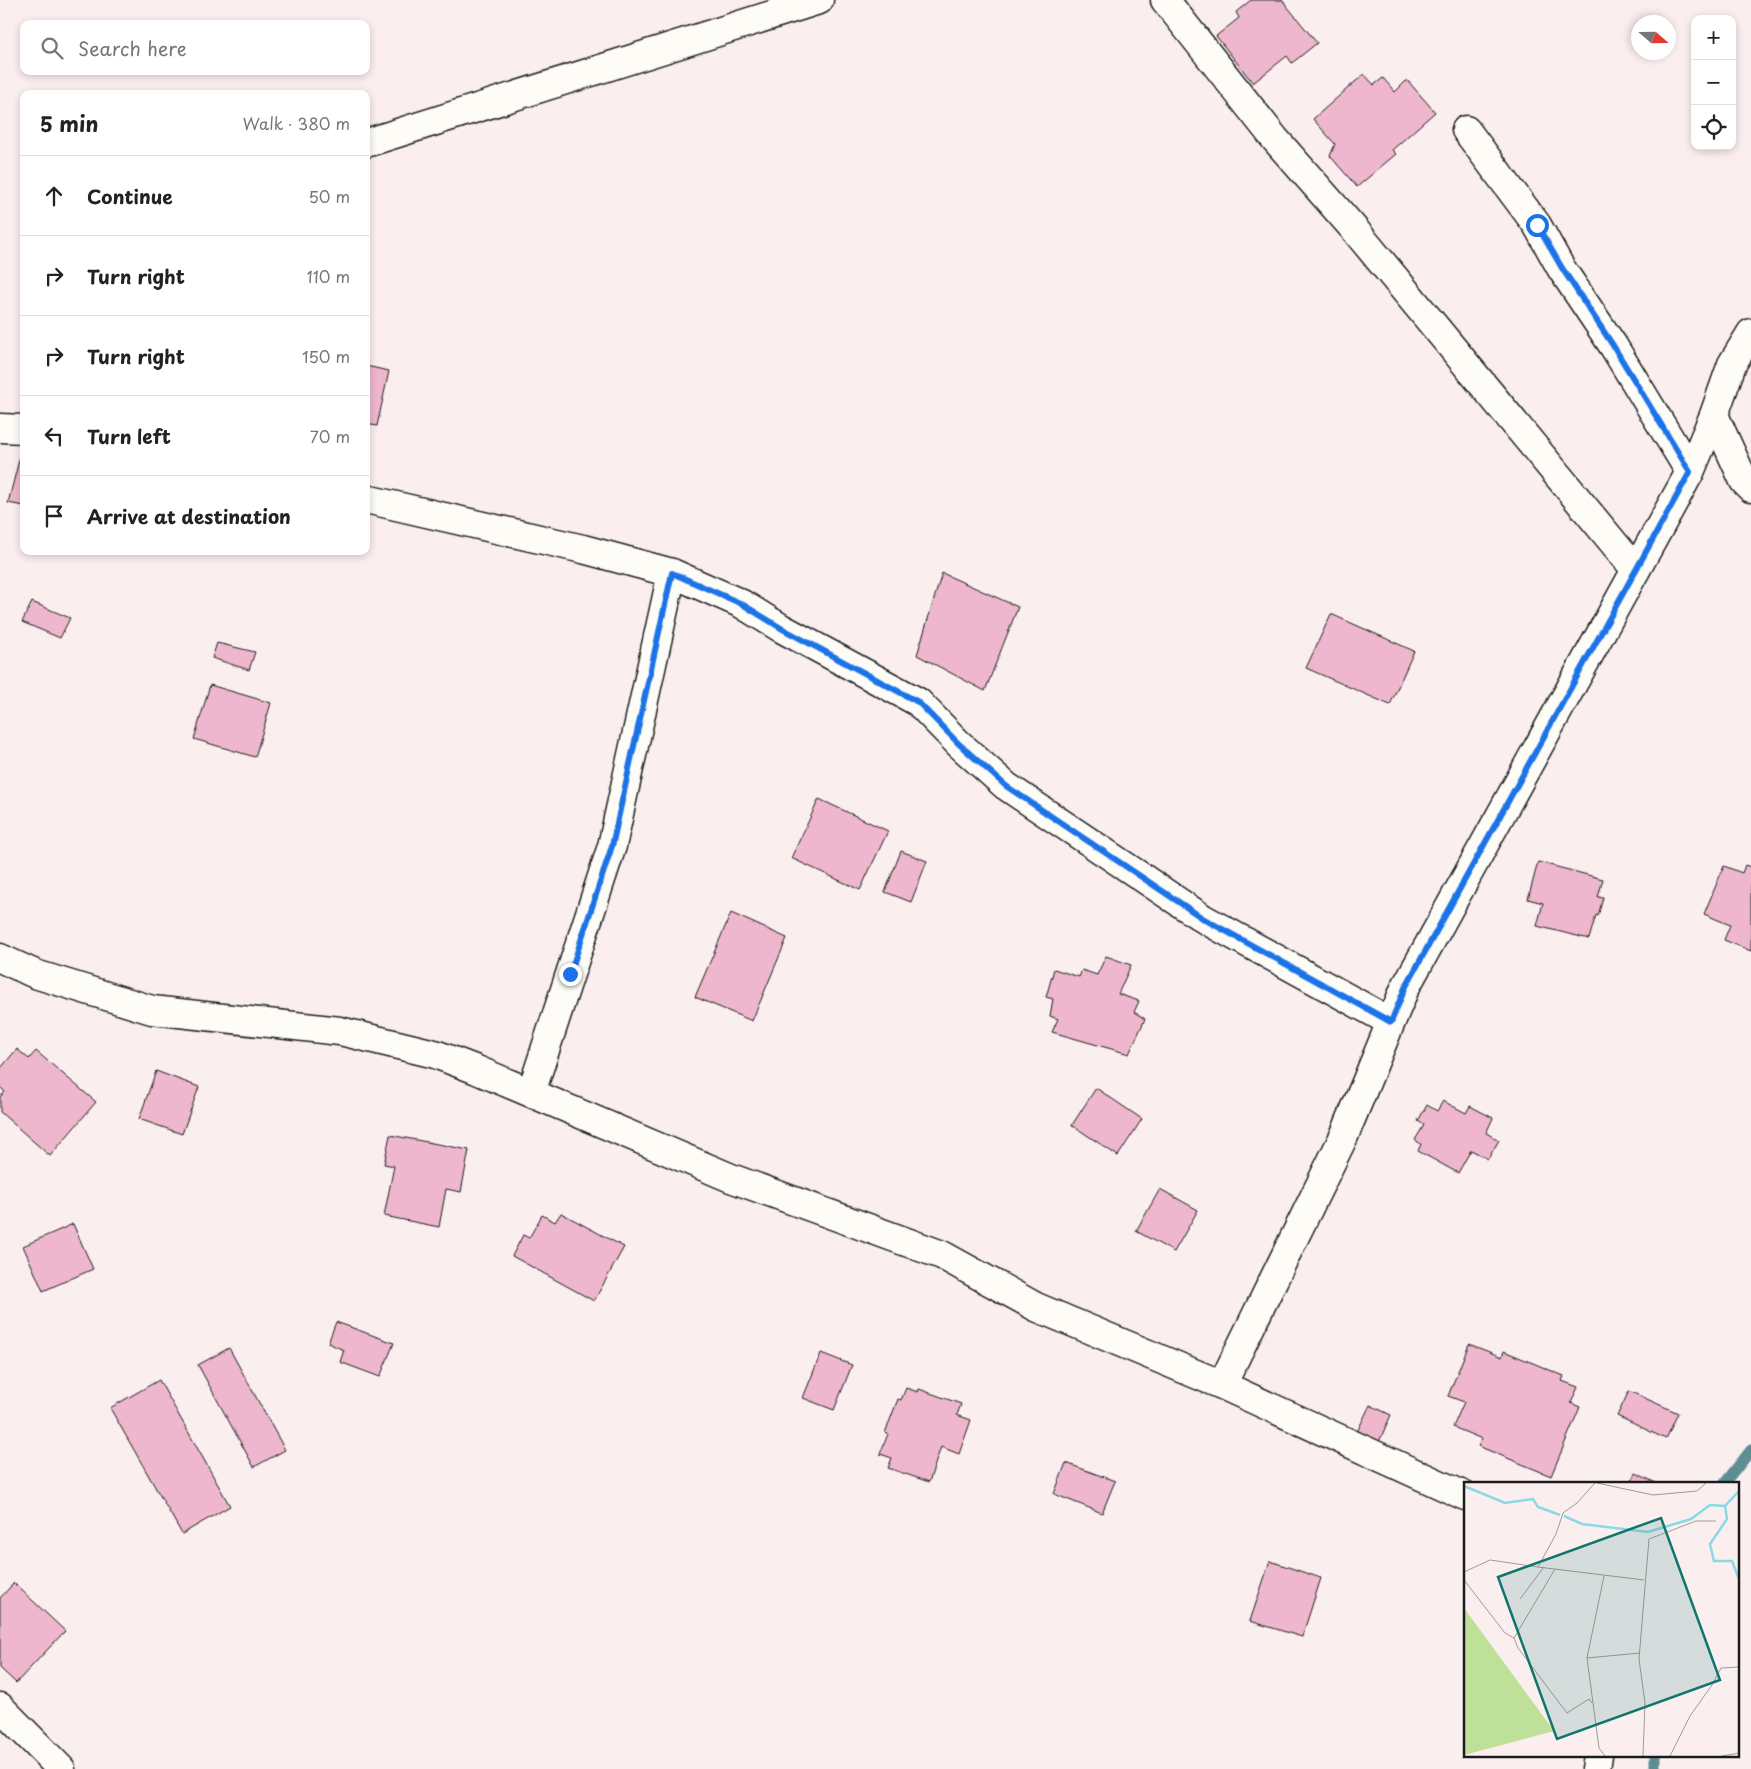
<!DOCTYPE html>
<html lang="en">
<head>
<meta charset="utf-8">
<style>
	body { margin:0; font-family:"Playpen Sans",sans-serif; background:#f2f2f2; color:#222 }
	.controls { position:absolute; right:15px; top:15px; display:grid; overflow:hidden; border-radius:10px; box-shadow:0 2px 8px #0003 }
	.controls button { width:45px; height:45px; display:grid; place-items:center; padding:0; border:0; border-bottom:1px solid #e0e0e0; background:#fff; color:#222; font:25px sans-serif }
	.compass { position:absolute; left:1631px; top:15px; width:45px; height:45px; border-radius:50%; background:#fff; box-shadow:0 2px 8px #0003; rotate:110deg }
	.stop { position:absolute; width:15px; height:15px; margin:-11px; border:4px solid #1a73e8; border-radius:50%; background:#fff }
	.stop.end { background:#1a73e8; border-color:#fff; box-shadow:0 1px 5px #0008 }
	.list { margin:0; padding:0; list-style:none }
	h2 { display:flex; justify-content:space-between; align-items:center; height:65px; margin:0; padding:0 20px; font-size:21px }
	h2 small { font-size:16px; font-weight:400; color:#767676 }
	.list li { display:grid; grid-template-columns:32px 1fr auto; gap:15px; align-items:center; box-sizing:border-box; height:80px; padding:0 20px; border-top:1px solid #e0e0e0 }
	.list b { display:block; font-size:19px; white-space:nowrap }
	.list em { font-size:16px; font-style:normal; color:#767676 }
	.icon { flex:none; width:28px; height:28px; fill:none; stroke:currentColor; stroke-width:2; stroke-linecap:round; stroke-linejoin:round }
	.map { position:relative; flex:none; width:1751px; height:1769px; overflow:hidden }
	.search { position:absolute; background:#fff; box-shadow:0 2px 8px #0003; left:20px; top:20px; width:350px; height:55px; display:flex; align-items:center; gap:12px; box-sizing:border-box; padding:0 18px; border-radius:10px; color:#767676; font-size:19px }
	.panel { position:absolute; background:#fff; box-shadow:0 2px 8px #0003; left:20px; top:90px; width:350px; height:465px; border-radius:10px }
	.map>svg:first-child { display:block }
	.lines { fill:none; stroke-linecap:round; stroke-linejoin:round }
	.stream { stroke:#5d8e94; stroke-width:11 }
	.building { fill:#eeb7cd; stroke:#1c1c1c }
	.street-casing { stroke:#1c1c1c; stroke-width:31 }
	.street { stroke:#fdfcf7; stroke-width:28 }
	.route { stroke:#1a73e8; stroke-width:6 }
	.inset-river { fill:none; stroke:#89dae4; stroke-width:2.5 }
	.inset-road { fill:none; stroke:#a19a9b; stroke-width:1 }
	.view { fill:#0f766e; fill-opacity:0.15; stroke:#0f766e; stroke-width:2.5 }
	.inset-edge { fill:none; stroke:#1c1c1c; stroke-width:2.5 }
</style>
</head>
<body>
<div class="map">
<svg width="1751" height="1769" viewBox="0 0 1751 1769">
	<rect width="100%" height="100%" fill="#faeeef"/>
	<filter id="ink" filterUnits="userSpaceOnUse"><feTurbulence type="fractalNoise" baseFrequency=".02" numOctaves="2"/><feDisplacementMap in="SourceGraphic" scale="10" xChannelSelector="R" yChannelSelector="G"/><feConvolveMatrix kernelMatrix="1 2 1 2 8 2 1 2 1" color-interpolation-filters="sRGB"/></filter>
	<g filter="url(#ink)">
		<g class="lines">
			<path class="stream" d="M1725,1483L1751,1450
				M1655,1769V1755"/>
		</g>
		<path class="building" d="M1251,0H1282L1317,43L1292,63L1287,56L1253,83L1216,36L1239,18L1236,12Z
			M1364,74L1374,85L1383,78L1395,92L1407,80L1435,112L1392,150L1396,154L1357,187L1330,156L1335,144L1313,119Z
			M366,366L389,371L377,426L366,424Z
			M20,456L24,457V506L8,503Z
			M942,573L1018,607L985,691L917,655Z
			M32,602L70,618L60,638L22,622Z
			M1331,614L1414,651L1390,705L1306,668Z
			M217,643L255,652L249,670L212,658Z
			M210,685L271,703L255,757L194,739Z
			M819,799L888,831L860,890L791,858Z
			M901,851L927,861L911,902L885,892Z
			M1538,862L1603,879L1598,897L1603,898L1598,916L1596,915L1589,939L1537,926L1543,903L1528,899Z
			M1745,865L1751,867V951L1724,940L1730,925L1704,914L1724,866L1742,873Z
			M731,913L787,938L752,1021L695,997Z
			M1106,956L1131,965L1118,994L1139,1001L1134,1012L1145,1019L1129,1054L1052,1032L1058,1019L1050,1016L1053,999L1046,997L1054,969L1079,977L1082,970L1097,975Z
			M17,1049L29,1059L36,1051L96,1102L50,1156L0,1112V1097L5,1092L0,1087V1069Z
			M156,1071L199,1087L182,1134L139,1119Z
			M1096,1088L1142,1119L1118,1156L1072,1125Z
			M1443,1101L1466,1113L1470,1106L1493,1118L1486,1133L1499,1140L1488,1159L1471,1150L1458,1173L1418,1151L1421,1144L1415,1140L1424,1125L1418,1121L1427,1105L1437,1111Z
			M390,1135L469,1150L461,1192L446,1189L439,1227L384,1216L394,1166L384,1164Z
			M1160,1189L1198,1210L1174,1252L1136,1231Z
			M561,1213L624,1247L594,1301L512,1256L523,1235L529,1238L542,1215L555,1222Z
			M73,1224L93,1269L43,1291L23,1246Z
			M336,1322L394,1343L380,1377L340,1362L344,1350L328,1343Z
			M1469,1344L1502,1357L1504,1351L1564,1376L1562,1381L1578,1387L1571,1403L1580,1407L1551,1476L1478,1446L1482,1439L1453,1427L1464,1402L1448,1396Z
			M229,1348L285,1450L254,1467L198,1365Z
			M821,1353L852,1365L834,1410L803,1398Z
			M159,1380L230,1506L182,1534L110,1408Z
			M906,1388L918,1392L919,1389L961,1404L957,1415L971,1420L959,1454L941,1447L929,1482L888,1468L892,1458L880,1454L888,1434L885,1433L898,1399L901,1400Z
			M1629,1391L1678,1413L1666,1439L1617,1416Z
			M1370,1405L1391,1415L1378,1444L1356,1434Z
			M1066,1463L1115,1481L1102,1513L1054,1494Z
			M1636,1473L1656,1483H1631Z
			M1270,1561L1321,1578L1302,1637L1250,1621Z
			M14,1583L65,1631L16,1683L0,1668V1598Z"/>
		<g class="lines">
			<defs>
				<path id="street" d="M1165,0L1275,139L1355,230L1636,570
					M1466,130L1537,225L1561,268L1614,347L1690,472
					M366,143L819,0
					M1751,333L1732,364L1714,415L1744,481L1751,488
					M0,428L24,429
					M366,499L583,549L672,573L742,604L781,628L918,702L959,744L1006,786L1204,919L1391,1022
					M0,958L35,974L152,1010L340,1031L435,1054L477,1070L731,1178L942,1255L1036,1307L1222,1385L1465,1496
					M531,1093L612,846L672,573
					M1222,1385L1344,1136L1405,988L1690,472L1714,415
					M0,1707L61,1769
					M1596,1769L1598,1755"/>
			</defs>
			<use href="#street" class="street-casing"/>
			<use href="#street" class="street"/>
		</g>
	</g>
	<g class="lines" filter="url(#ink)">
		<path class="route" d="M570,974L612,846L672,573L742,604L781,628L918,702L959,744L1006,786L1204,919L1391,1022L1405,988L1690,472L1614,347L1562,268L1537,225"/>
	</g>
	<g transform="translate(1464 1482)">
		<rect width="275" height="275" fill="#faeeef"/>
		<path d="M0,126L90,249L0,273Z" fill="#bee099"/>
		<path class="inset-river" d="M0,4L41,21L69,17L74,25L96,33M275,9L261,24L263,37L246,62L250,79H268L275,97M100,34L118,42L184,50L227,37L246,23L261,24"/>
		<path class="inset-road" d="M133,1L189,13L233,9L242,1M74,85L180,98M0,90L26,78L74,85L92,52L99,31L113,21L131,1M140,94L123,176L135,266L141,274M0,98L41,151L50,156L54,166L103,231L125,217L128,221M56,117L80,85M50,156L91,87M123,176L176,171M179,274L181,221L175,177L185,57L232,39H252M206,274L226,234L248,203L257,186L275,185M258,274L275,271"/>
		<path class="view" d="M197,36L256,198L93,257L34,95Z"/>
		<rect width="275" height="275" class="inset-edge"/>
	</g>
</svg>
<div class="controls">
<button>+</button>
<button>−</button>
<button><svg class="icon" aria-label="locate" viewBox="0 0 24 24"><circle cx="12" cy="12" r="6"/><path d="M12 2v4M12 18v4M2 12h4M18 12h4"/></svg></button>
</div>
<svg class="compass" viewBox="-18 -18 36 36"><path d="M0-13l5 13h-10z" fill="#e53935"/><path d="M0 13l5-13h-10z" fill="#767676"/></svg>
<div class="stop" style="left:1537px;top:225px"></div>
<div class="stop end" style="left:570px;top:974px"></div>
<div class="search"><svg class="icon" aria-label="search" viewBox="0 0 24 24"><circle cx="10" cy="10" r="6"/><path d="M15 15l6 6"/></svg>Search here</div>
<section class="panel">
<h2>5 min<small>Walk · 380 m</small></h2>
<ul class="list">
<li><svg class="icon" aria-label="ahead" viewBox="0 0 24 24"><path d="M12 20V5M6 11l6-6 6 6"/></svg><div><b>Continue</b></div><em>50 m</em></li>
<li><svg class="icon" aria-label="right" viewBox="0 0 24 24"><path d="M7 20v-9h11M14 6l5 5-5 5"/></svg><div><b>Turn right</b></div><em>110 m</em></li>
<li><svg class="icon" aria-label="right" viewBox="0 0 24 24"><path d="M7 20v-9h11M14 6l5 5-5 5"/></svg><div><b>Turn right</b></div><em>150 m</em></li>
<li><svg class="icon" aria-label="left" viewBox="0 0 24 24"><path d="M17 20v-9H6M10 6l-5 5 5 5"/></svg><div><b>Turn left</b></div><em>70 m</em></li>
<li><svg class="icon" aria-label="arrive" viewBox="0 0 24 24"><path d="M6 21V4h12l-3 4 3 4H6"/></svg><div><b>Arrive at destination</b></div></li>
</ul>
</section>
</div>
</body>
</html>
